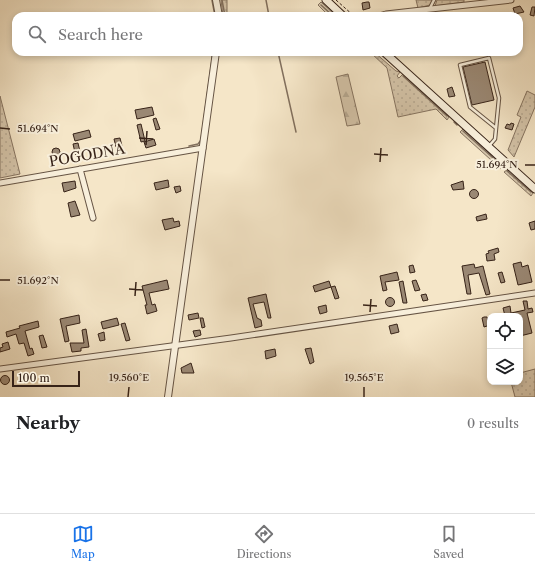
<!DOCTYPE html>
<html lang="en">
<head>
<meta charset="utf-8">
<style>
	body { margin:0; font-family:"Libre Caslon Text",serif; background:#f6f6f6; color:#202124 }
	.controls { position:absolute; right:12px; bottom:12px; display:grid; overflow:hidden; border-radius:8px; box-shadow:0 2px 6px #0003 }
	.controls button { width:36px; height:36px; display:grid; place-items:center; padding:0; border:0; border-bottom:1px solid #e0e0e0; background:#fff; color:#202124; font:20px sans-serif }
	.scale { position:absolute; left:12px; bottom:10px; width:68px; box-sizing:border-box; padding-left:4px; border:2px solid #372318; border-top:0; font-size:11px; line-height:14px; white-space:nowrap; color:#372318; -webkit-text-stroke:3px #f8efdb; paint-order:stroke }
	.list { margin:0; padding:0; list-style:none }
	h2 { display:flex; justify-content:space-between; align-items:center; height:52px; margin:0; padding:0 16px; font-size:17px }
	h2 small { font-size:13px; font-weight:400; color:#757577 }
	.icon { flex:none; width:22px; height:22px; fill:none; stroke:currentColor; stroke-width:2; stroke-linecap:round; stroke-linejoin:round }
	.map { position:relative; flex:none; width:535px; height:397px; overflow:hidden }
	.search { position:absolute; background:#fff; box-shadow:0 2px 6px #0003; left:12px; right:12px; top:12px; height:44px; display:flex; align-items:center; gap:10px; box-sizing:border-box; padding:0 14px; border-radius:12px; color:#757577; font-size:15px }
	.sheet { height:116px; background:#fff }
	nav { display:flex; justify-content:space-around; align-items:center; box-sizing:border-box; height:56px; border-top:1px solid #e0e0e0; background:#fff; font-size:11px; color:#757577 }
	nav a { display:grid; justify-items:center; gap:2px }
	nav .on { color:#1a73e8 }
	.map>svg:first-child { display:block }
	.grass { fill:url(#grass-dots); stroke:#867461 }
	.forest { fill:url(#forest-firs); stroke:#867461 }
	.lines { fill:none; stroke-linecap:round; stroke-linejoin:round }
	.stream { stroke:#82705e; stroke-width:1.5 }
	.building { fill:#9a8874; stroke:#372318 }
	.service-casing { stroke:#665444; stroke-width:4.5 }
	.minor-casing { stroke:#665444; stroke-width:7 }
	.tertiary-casing { stroke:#665444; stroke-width:8 }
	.secondary-casing { stroke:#372318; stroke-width:9 }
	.path { stroke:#372318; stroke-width:1; stroke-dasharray:3 2; stroke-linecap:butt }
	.service { stroke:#f8efdb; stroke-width:2.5 }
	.minor { stroke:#f8efdb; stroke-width:5 }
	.tertiary { stroke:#f8efdb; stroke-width:6 }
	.secondary { stroke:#f8efdb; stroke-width:7 }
	.ticks { fill:none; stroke:#372318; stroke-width:1.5 }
	.labels { text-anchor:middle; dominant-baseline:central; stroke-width:4; stroke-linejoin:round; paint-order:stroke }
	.street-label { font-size:14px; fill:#372318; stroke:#f8efdb }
	.ticks-label { font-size:10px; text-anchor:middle; fill:#372318; stroke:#f8efdb; stroke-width:4; stroke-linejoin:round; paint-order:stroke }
</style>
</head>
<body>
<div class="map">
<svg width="535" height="397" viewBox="0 0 535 397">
	<defs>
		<pattern id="grass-dots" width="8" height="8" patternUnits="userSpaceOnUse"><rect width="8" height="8" fill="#d5c5aa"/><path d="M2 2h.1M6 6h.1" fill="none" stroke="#b7a992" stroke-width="1.8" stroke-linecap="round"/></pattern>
		<pattern id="forest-firs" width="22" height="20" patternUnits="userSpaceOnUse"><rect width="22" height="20" fill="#d5c5aa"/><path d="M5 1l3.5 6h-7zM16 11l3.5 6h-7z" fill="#b7a992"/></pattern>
	</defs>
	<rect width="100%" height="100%" fill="#f5e6c8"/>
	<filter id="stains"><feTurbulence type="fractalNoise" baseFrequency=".005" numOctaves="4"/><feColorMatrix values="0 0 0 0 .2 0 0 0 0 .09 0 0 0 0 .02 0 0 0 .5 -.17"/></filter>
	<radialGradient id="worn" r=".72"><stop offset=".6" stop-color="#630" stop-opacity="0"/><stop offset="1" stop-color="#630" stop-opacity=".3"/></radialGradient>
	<path class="grass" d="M221,0H227V16H223Z
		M416,0H433L430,5L418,8Z
		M437,0H464V2L435,6Z
		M321,2L334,14L333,16H329L318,5Z
		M370,52H374L396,71L400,72L397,76L399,78L403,74L449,117L447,120L436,109L398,117L387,68Z
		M527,91L535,95V107L514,157L508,150L521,117L517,115Z
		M0,96L20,174L0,178Z
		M463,129L503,165L501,169L460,132Z
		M507,170L533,193L531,196L504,172Z
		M535,369V397H515L511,382H520V373Z"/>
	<path class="forest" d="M348,74L360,124L347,126L336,77Z"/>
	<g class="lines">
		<path class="stream" d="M212,0L215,16
			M222,0L225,16
			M266,0L269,16
			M321,5L332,15
			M278,52L296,132
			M219,53V52
			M403,76L447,116
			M454,122L457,125
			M463,131L502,166
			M189,146L198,144L201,140L213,52
			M507,171L531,192"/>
	</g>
	<path class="building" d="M367,2H369L370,8L363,10L362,3Z
		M520,6L524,12L515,14L513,8Z
		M532,7H535L534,16L530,15Z
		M485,62L494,100L472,105L463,67Z
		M452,87L455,96L449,97L447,89Z
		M152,107L154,115L137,119L135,110Z
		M156,118L160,129L156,130L153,119Z
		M511,123L514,124L512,130L505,128L507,124L510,125Z
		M141,124L145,141L141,142L137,125Z
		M89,130L91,137L75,141L73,134Z
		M120,138L122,146L116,147L114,139Z
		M154,139L156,145L146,148L144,142Z
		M78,143L81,156L76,157L73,144Z
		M52 152a4 4 0 1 1 8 0a4 4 0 1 1-8 0Z
		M95,150L96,157L90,158L88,152Z
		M168,180L169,187L156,190L154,183Z
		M75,181L76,188L64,192L62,183Z
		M463,181L464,189L453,190L451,185Z
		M180,186L181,191L176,193L174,187Z
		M469.5 194a4.5 4.5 0 1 1 9 0a4.5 4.5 0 1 1-9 0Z
		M75,201L80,215L71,217L68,203Z
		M486,214L487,219L477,221L476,217Z
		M173,218L174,222L179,221L180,226L165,230L162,220Z
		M535,221V229L531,230L529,223Z
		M498,248L499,252L494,254L495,260L487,261L486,254L489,253L488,251Z
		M521,262L522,267L528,265L532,282L518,285L513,264Z
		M474,264L475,268L483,266L490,294L486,295L479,273L468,275L471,294H467L462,266Z
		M413,265L415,272L410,273L409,266Z
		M397,272L399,280L385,282L387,290L383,291L380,276Z
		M502,272L505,282L501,283L498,273Z
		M167,280L169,289L149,293L152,305L155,304L157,311L147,314L145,305H147L142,286Z
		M416,280L420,290L415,291L412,281Z
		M329,281L331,287L315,292L313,286Z
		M403,281L407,303H403L399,282Z
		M335,286L339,298L335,299L331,287Z
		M266,294L271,318H268L264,302L253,304L257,318L261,320L262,326L255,328L248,298Z
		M426,294L428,300L423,301L421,295Z
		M385.5 302a4.5 4.5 0 1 1 9 0a4.5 4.5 0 1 1-9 0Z
		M523,301H527L528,309L532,308L533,312L527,313L532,333L520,336V316H505L503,308L510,306L511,313L525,310Z
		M326,305L327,312L320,314L318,307Z
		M198,313L199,318L189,320L188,315Z
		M79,315L80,323L66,326L69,341L65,342L60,319Z
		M484,317H487L488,321L490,320V325L484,327L482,318Z
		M117,318L119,325L103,329L101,322Z
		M200,318H203L205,327L202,328Z
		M38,321L39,327L25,331L30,349L32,348L34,354L28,356L24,343L19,344L16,334L7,337L6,332L20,328L19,326Z
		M125,323L130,340L126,341L121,324Z
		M397,324L399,332L391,334L389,326Z
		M86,329L89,347L81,348V351L72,352L70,343H84L82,330Z
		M200,330L201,335L195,337L193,331Z
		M104,332L105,340L100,341L98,334Z
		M43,335L47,347L42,348L39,336Z
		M8,342L10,349L0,352V348L3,347L2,344Z
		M311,348L314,362L310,364L305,349Z
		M275,349L276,356L266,359L265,351Z
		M191,363L194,373H182L181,368Z
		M0.5 380a4.5 4.5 0 1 1 9 0a4.5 4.5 0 1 1-9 0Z"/>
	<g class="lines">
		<defs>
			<path id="service" d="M430,8L434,0
				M489,146L495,139L499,98L489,58L460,65L470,107L496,128"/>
			<path id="minor" d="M379,16L386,14L511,0
				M80,169L93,218
				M0,183L203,148
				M0,369L231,338L535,293"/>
			<path id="tertiary" d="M216,0L219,16
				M168,397L216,52"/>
			<path id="secondary" d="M326,0L343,16
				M384,52L535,189"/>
		</defs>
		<use href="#service" class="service-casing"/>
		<use href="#minor" class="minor-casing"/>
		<use href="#tertiary" class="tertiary-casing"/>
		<use href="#secondary" class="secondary-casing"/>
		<path class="path" d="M336,0L354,16"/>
		<use href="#service" class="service"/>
		<use href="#minor" class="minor"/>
		<use href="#tertiary" class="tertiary"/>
		<use href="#secondary" class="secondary"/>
	</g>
	<path class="ticks" d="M0,128L10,129M139,138L153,139M146,145L147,131M374,154L388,155M380,162L381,148M525,165H535M0,280H10M129,289L143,290M135,296L136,282M363,305L377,306M370,312L371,299M128,397L129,387M364,397V387"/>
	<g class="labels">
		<g class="street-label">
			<text transform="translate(87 155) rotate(-10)">POGODNA</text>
		</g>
	</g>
	<g class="ticks-label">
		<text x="38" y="132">51.694°N</text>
		<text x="497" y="168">51.694°N</text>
		<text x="38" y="284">51.692°N</text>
		<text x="129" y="381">19.560°E</text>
		<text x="364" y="381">19.565°E</text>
	</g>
	<rect width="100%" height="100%" filter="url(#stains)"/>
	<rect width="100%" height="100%" fill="url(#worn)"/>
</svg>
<div class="controls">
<button><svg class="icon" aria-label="locate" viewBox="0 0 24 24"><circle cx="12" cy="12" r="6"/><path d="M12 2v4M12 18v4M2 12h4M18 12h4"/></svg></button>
<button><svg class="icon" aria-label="layers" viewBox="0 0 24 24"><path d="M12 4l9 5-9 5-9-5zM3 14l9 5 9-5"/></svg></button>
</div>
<div class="scale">100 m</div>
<div class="search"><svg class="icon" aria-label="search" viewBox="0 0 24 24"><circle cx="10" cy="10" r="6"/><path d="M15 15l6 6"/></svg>Search here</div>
</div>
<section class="sheet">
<h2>Nearby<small>0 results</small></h2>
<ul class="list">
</ul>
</section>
<nav>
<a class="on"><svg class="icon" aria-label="map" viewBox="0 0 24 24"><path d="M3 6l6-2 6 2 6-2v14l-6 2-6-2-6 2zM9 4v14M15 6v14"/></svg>Map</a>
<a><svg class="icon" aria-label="directions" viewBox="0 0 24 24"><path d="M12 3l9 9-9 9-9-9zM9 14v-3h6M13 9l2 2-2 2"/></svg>Directions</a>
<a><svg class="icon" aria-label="saved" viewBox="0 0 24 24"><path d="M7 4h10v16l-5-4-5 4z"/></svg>Saved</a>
</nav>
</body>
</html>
